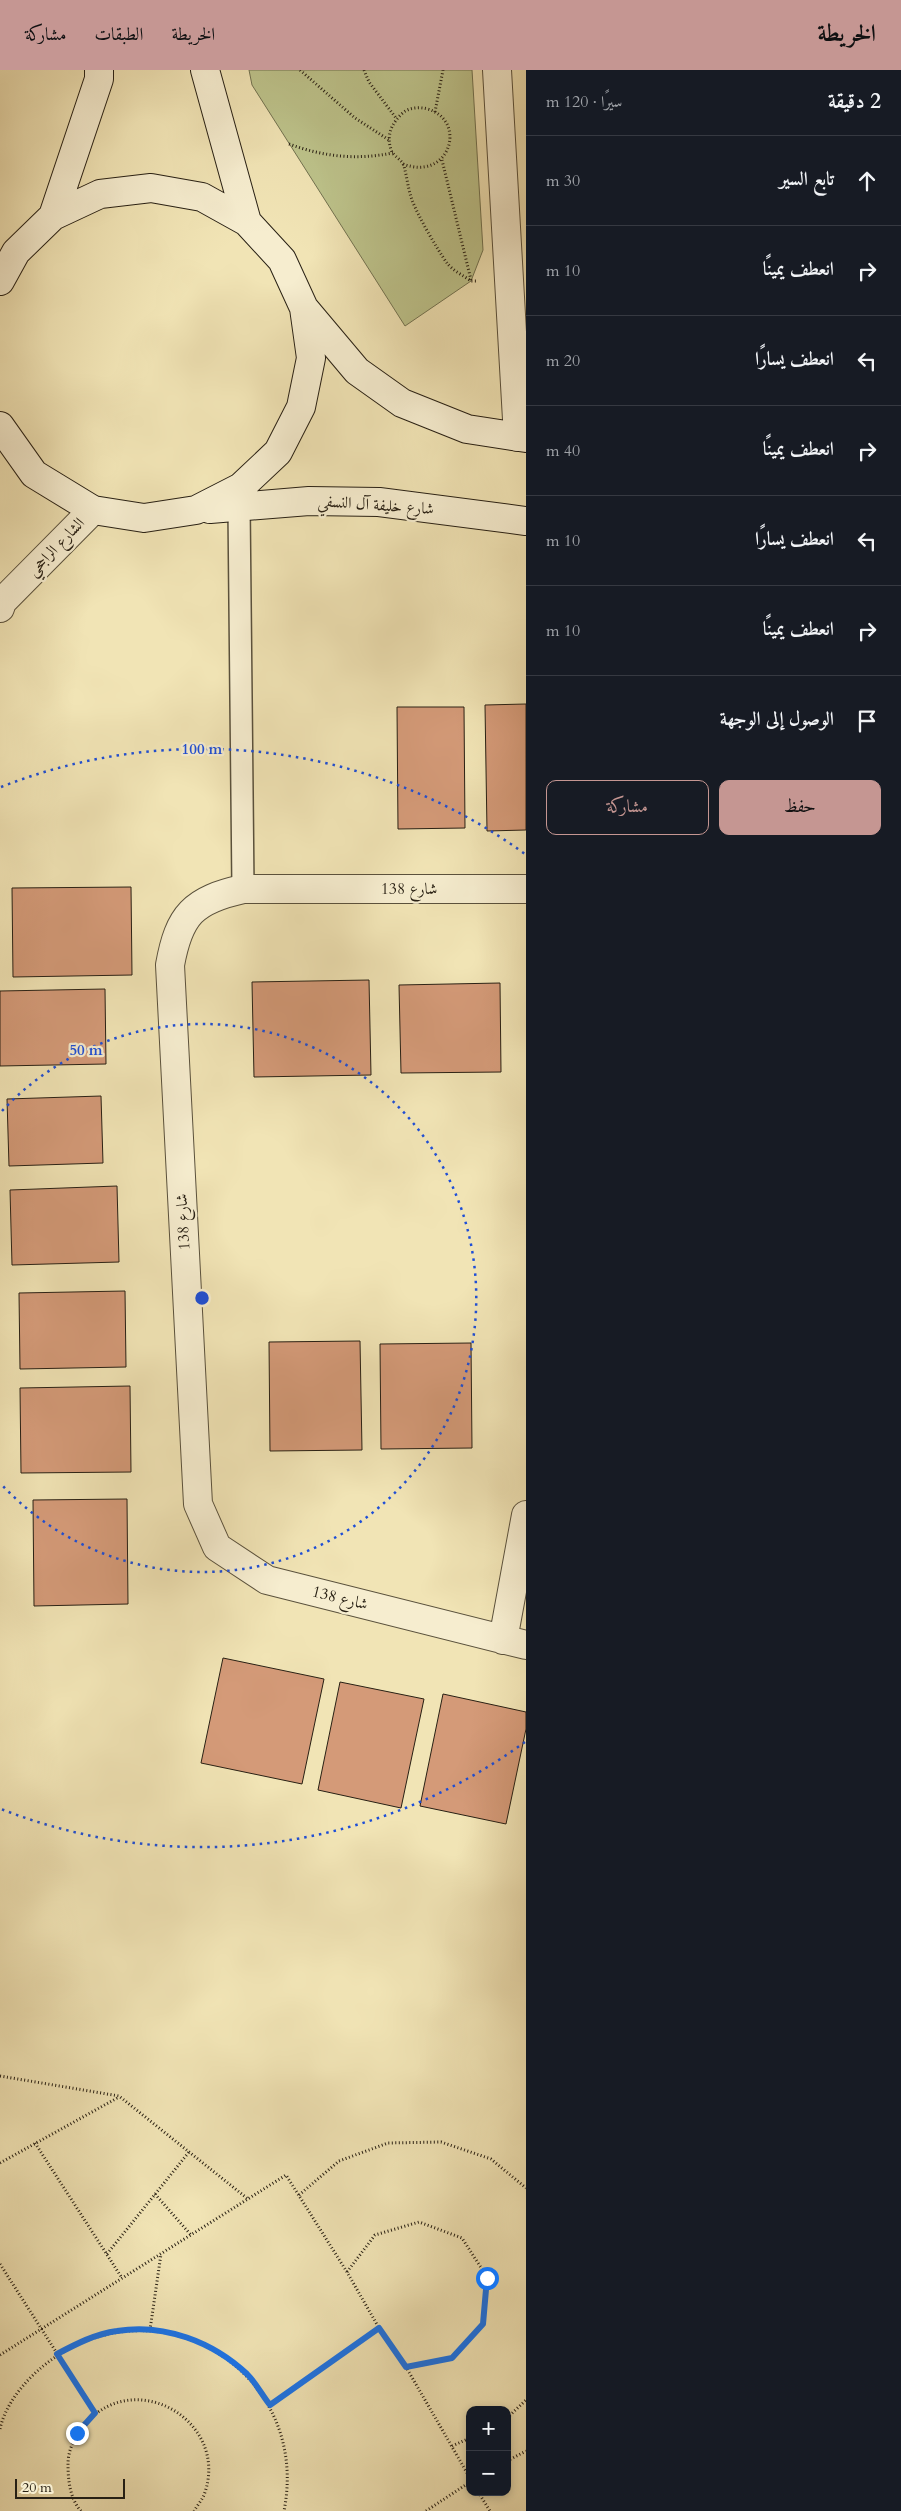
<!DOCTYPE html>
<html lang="ar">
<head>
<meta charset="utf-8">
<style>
	body { margin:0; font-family:Cardo,Amiri,serif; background:#242831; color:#f1f3f6; direction:rtl }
	.controls { position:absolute; right:15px; bottom:15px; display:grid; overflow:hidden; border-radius:10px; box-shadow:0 2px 8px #0003 }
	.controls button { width:45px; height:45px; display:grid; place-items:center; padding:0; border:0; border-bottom:1px solid #363941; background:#171b24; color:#f1f3f6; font:25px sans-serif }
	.scale { position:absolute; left:15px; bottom:12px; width:110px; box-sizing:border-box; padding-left:5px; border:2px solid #282014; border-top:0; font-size:14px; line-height:18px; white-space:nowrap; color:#282014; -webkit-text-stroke:4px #f6edcf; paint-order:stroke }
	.stop { position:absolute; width:15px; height:15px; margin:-11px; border:4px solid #1a73e8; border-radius:50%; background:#fff }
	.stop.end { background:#1a73e8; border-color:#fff; box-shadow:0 1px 5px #0008 }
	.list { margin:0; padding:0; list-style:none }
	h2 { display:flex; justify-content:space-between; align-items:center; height:65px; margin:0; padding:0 20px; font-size:21px }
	h2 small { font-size:16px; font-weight:400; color:#9ea1a6 }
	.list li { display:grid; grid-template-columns:32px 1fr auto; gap:15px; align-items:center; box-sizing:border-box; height:90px; padding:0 20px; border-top:1px solid #363941 }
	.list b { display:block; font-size:19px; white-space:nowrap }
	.list em { font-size:16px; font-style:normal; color:#9ea1a6 }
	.actions { display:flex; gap:10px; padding:15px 20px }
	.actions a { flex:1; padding:11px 0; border:1px solid #c59692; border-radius:10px; text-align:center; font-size:18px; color:#c59692 }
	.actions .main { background:#c59692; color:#111 }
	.icon { flex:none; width:28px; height:28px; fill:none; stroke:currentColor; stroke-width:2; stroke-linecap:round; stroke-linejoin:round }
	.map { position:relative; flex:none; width:526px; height:2441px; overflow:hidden; direction:ltr }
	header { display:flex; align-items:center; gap:30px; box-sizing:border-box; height:70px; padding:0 25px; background:#c59692; color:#111 }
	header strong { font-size:24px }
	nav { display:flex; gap:28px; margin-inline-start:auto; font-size:18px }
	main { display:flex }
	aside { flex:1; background:#171b24 }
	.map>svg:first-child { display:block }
	.green { fill:#bdc38b; stroke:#727250 }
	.building { fill:#d49a78; stroke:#282014 }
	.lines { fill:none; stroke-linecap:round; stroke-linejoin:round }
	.lane-casing { stroke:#5a513c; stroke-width:24 }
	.street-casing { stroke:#5a513c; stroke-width:30 }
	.secondary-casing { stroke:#282014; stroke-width:30 }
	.path { stroke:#282014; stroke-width:3; stroke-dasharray:1 2.5; stroke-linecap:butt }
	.lane { stroke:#f6edcf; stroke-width:21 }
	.street { stroke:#f6edcf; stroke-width:28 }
	.secondary { stroke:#f6edcf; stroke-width:28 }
	.route { stroke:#1a73e8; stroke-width:6 }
	.ring { fill:none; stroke:#1d4ed8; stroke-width:2.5; stroke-dasharray:2.5 5 }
	.labels { text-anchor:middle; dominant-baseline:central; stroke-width:4.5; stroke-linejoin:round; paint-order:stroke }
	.street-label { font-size:16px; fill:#282014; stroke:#f6edcf }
	.centre { fill:#1d4ed8; stroke:#f6edcf; stroke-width:2.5 }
	.ring-label { font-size:15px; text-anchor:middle; font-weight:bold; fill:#1d4ed8; stroke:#f6edcf; stroke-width:4.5; stroke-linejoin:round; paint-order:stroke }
</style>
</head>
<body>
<header>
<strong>الخريطة</strong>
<nav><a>الخريطة</a><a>الطبقات</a><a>مشاركة</a></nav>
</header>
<main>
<aside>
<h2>2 دقيقة<small>سيرًا · 120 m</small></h2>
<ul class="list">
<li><svg class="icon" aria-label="ahead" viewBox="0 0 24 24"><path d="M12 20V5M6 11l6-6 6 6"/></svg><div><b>تابع السير</b></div><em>30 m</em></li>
<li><svg class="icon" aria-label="right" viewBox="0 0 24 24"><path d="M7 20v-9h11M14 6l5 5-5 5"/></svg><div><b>انعطف يمينًا</b></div><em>10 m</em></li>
<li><svg class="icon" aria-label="left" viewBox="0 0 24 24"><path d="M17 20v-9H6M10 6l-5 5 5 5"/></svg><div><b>انعطف يسارًا</b></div><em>20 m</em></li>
<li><svg class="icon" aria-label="right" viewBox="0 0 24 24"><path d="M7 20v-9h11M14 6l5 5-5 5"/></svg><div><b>انعطف يمينًا</b></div><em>40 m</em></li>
<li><svg class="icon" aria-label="left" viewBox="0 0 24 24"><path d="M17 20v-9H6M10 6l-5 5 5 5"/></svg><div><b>انعطف يسارًا</b></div><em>10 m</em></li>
<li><svg class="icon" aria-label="right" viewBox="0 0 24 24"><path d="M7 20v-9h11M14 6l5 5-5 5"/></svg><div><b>انعطف يمينًا</b></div><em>10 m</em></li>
<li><svg class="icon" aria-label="arrive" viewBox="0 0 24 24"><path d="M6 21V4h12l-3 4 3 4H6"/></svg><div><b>الوصول إلى الوجهة</b></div></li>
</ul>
<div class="actions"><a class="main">حفظ</a><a>مشاركة</a></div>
</aside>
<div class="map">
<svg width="526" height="2441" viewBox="0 0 526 2441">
	<rect width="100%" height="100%" fill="#f1e4b5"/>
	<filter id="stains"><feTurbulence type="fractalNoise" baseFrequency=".004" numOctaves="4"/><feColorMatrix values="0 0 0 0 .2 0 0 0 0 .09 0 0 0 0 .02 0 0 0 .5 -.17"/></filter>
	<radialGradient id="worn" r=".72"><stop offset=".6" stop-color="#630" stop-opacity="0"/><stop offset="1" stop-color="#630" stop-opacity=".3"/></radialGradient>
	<path class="green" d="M249,0H472L483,180L471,211L405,256L252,15Z"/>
	<path class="building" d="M526,634V760L487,761L485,635Z
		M397,637H464L465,758L398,759Z
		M131,817L132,905L13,907L12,818Z
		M369,910L371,1005L254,1007L252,912Z
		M500,913L501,1002L401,1003L399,915Z
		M105,919L106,994L0,996V921Z
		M101,1026L103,1093L9,1096L7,1029Z
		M117,1116L119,1192L12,1195L10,1120Z
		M125,1221L126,1297L20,1299L19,1223Z
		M360,1271L362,1380L270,1381L269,1272Z
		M471,1273L472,1378L381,1379L380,1274Z
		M130,1316L131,1402L21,1403L20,1318Z
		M127,1429L128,1534L34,1536L33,1430Z
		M223,1588L324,1609L302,1714L201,1693Z
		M340,1612L424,1629L401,1738L318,1720Z
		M443,1624L526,1642V1659L506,1754L420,1736Z"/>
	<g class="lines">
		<defs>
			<path id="lane" d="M239,436L243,819"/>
			<path id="street" d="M497,0L518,367
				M0,538L2,532L93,440
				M526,819H243C193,830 179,845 170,895L198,1434L217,1477L267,1510L526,1575
				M503,1570L526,1445"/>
			<path id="secondary" d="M205,0L247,152
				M53,146L99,9V0
				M0,211L16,182L53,146L100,124L151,118L202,127L247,152L282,190L304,238L311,288L301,337L278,382L241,417L196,440L144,448L93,440L34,404L0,356
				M304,238L357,301L402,333L467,359L526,368
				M210,439L309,431L379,432L526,451"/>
		</defs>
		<use href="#lane" class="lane-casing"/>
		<use href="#street" class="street-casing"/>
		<use href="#secondary" class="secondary-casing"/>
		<path class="path" d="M300,0L355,48L389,70
			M364,0L369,12L396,48
			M435,42L443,0
			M289,74C325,87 355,90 393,83
			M442,90L471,210
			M403,94C448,111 466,56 433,41C425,37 412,36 404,42C392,52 385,66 392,82C395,87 402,90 404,96C407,107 408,119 412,130C418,146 437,179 447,193C452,200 464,206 471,211H476
			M0,2006L119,2026L248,2129
			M35,2073L122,2208
			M0,2093L119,2027
			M155,2124L191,2165
			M299,2125L339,2091L388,2073L441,2072L491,2089L526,2118
			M107,2184L189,2082
			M0,2194L95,2343
			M347,2202L375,2165L419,2152L462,2168L487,2207L483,2254L452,2288L406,2297
			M150,2260L161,2184
			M0,2285L286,2105L347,2202L379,2258L406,2297L470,2408
			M270,2335L379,2258
			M507,2348L526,2330
			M0,2359C5,2335 24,2312 42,2297C154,2205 312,2300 284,2441
			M452,2376L470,2368
			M507,2391L526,2381
			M478,2422L490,2441
			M81,2441C70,2429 68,2410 68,2394C68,2379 76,2364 86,2353C137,2296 231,2353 204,2425C202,2430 197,2436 194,2441
			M426,2441L470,2412"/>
		<use href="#lane" class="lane"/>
		<use href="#street" class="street"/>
		<use href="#secondary" class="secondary"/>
	</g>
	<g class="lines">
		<path class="route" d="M77,2363L95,2343L57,2284C76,2274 95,2264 117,2261C164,2253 213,2272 247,2304C256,2313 262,2325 270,2335L379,2258L406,2297L452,2288L483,2254L487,2208"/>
	</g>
	<g class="ring">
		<path d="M2 1041A274 274 0 1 1 2 1415"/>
		<path d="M525 1672A549 549 0 0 1 1 1739M1 717A549 549 0 0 1 525 784"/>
	</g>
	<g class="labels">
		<g class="street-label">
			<text transform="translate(376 435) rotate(4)">شارع خليفة آل النسفي</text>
			<text transform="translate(56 477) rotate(-46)">الشارع الراجحي</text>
			<text x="409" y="819">شارع 138</text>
			<text transform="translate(183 1152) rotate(-93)">شارع 138</text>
			<text transform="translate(340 1528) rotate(14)">شارع 138</text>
		</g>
	</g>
	<circle cx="202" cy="1228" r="8" class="centre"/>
	<g class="ring-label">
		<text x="202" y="684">100 m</text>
		<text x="86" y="985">50 m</text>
	</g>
	<rect width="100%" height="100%" filter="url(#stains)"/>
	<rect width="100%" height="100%" fill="url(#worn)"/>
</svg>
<div class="controls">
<button>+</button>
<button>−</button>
</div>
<div class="scale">20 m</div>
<div class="stop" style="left:487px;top:2208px"></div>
<div class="stop end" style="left:77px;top:2363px"></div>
</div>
</main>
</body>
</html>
